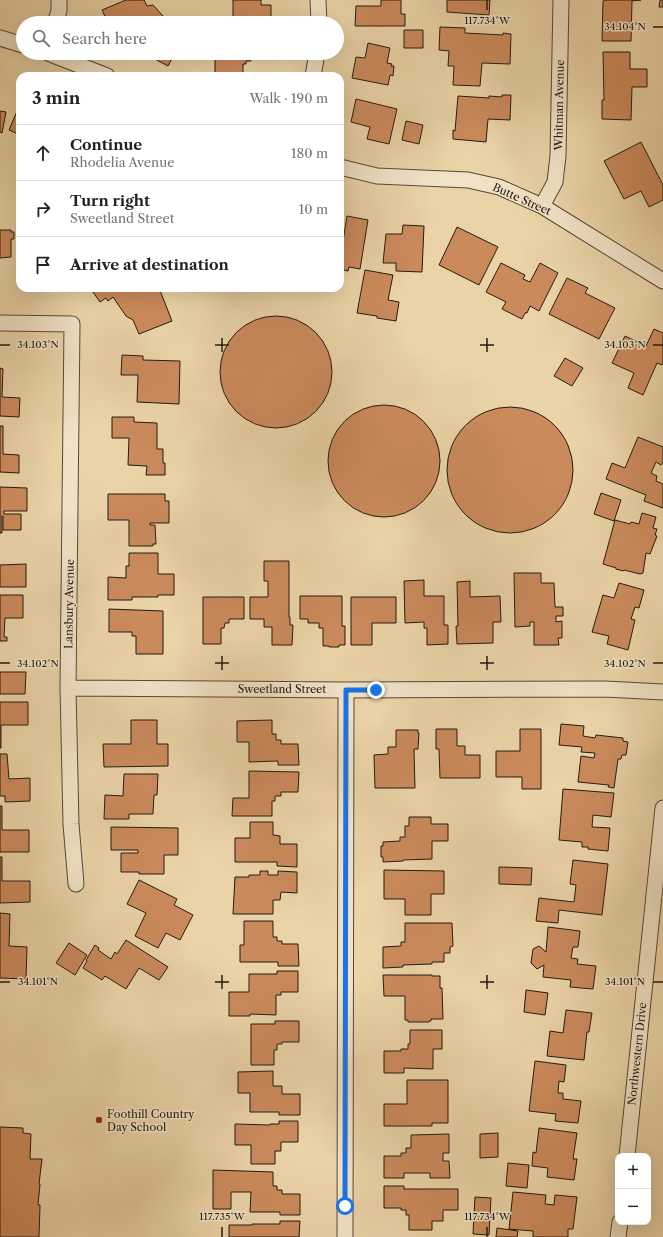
<!DOCTYPE html>
<html lang="en">
<head>
<meta charset="utf-8">
<style>
	body { margin:0; font-family:"Libre Caslon Text",serif; background:#f2f2f2; color:#202124 }
	.controls { position:absolute; right:12px; bottom:12px; display:grid; overflow:hidden; border-radius:8px; box-shadow:0 4px 16px #0002 }
	.controls button { width:36px; height:36px; display:grid; place-items:center; padding:0; border:0; border-bottom:1px solid #e0e0e0; background:#fff; color:#202124; font:20px sans-serif }
	.stop { position:absolute; width:12px; height:12px; margin:-9px; border:3px solid #1a73e8; border-radius:50%; background:#fff }
	.stop.end { background:#1a73e8; border-color:#fff; box-shadow:0 1px 4px #0008 }
	.list { margin:0; padding:0; list-style:none }
	h2 { display:flex; justify-content:space-between; align-items:center; height:52px; margin:0; padding:0 16px; font-size:17px }
	h2 small { font-size:13px; font-weight:400; color:#757577 }
	.list li { display:grid; grid-template-columns:26px 1fr auto; gap:12px; align-items:center; box-sizing:border-box; height:56px; padding:0 16px; border-top:1px solid #e0e0e0 }
	.list b { display:block; font-size:15px; white-space:nowrap }
	.list p { margin:0; font-size:13px; white-space:nowrap; color:#757577 }
	.list em { font-size:13px; font-style:normal; color:#757577 }
	.icon { flex:none; width:22px; height:22px; fill:none; stroke:currentColor; stroke-width:2; stroke-linecap:round; stroke-linejoin:round }
	.map { position:relative; flex:none; width:663px; height:1237px; overflow:hidden }
	.search { position:absolute; background:#fff; box-shadow:0 4px 16px #0002; left:16px; top:16px; width:328px; height:44px; display:flex; align-items:center; gap:10px; box-sizing:border-box; padding:0 14px; border-radius:22px; color:#757577; font-size:15px }
	.panel { position:absolute; background:#fff; box-shadow:0 4px 16px #0002; left:16px; top:72px; width:328px; height:220px; border-radius:12px }
	.map>svg:first-child { display:block }
	.building { fill:#cb8a5c; stroke:#231b12 }
	.lines { fill:none; stroke-linecap:round; stroke-linejoin:round }
	.minor-casing { stroke:#554937; stroke-width:17 }
	.minor { stroke:#f1e2c6; stroke-width:15 }
	.route { stroke:#1a73e8; stroke-width:5 }
	.ticks { fill:none; stroke:#231b12; stroke-width:1.5 }
	.poi-dot { fill:#8f2418; stroke:#f1e2c6; stroke-width:1.5 }
	.labels { text-anchor:middle; dominant-baseline:central; stroke-width:3; stroke-linejoin:round; paint-order:stroke }
	.street-label { font-size:11px; fill:#231b12; stroke:#f1e2c6 }
	.poi-label { font-size:11px; fill:#231b12; stroke:#f1e2c6; text-anchor:start }
	.ticks-label { font-size:10px; text-anchor:middle; fill:#231b12; stroke:#f1e2c6; stroke-width:3; stroke-linejoin:round; paint-order:stroke }
</style>
</head>
<body>
<div class="map">
<svg width="663" height="1237" viewBox="0 0 663 1237">
	<rect width="100%" height="100%" fill="#ead3a7"/>
	<filter id="stains"><feTurbulence type="fractalNoise" baseFrequency=".005" numOctaves="4"/><feColorMatrix values="0 0 0 0 .2 0 0 0 0 .09 0 0 0 0 .02 0 0 0 .5 -.17"/></filter>
	<radialGradient id="worn" r=".72"><stop offset=".6" stop-color="#630" stop-opacity="0"/><stop offset="1" stop-color="#630" stop-opacity=".3"/></radialGradient>
	<path class="building" d="M126,0H144L147,6L153,5L163,16L166,23H108L102,10Z
		M233,0H261V5H271V23H233Z
		M381,0H401V14H405V26H355L356,6H381Z
		M447,0H490L489,15L447,12Z
		M605,0H641L632,1L631,41H602L603,1Z
		M660,0H663V7H659Z
		M440,27L465,28V33L503,35V33L511,34L510,64L482,63L480,86L453,85L454,66H448L449,51L439,50Z
		M404,30H423V48H404Z
		M368,43L390,48L387,63L392,64L391,66H394L393,76L390,75L388,85L352,78L356,57L365,58Z
		M603,52H630V69H647V87H632L631,120L602,119V100H604Z
		M155,53H175L168,66L153,58Z
		M215,53H268V56H251V61H246V64H243V73H263V76H215Z
		M502,95H511L510,120L488,119L486,142L453,139V130L455,131L458,96L489,98V96L502,97Z
		M356,99L397,109L389,144L367,139L370,127L351,122Z
		M20,104V135L9,130Z
		M0,111L6,112L2,133L0,132Z
		M406,121L423,125L419,144L402,140Z
		M641,142L663,185V200L649,207L641,191L624,199L604,161Z
		M347,216L368,220L360,269L349,267L348,271L340,269V241H343Z
		M403,225L424,226L422,272L396,271V263H383L386,234H402Z
		M457,227L498,247L479,285L439,265Z
		M0,230H11V232H14V239H11V257L0,258Z
		M501,263L525,275L523,279L530,282L540,263L558,273L539,311L530,306L527,313H525L522,319L502,309L506,302L486,292Z
		M365,270L393,275L388,300L399,302L396,321L377,318V316L357,313Z
		M567,278L588,288L585,293L615,308L599,339L549,314Z
		M90,288H157L161,293L172,321L139,334L133,320L126,316L113,297L108,301L106,298L100,302Z
		M220 372a56 56 0 1 1 112 0a56 56 0 1 1-112 0Z
		M654,329L663,333V363L662,365L657,363L643,395L628,388L634,373L612,363L625,336L646,346Z
		M122,355L143,356V360L180,361L179,404L137,402L138,375H121Z
		M565,358L583,368L572,386L554,376Z
		M0,368L3,369L2,397L20,398L19,417L0,416Z
		M328 461a56 56 0 1 1 112 0a56 56 0 1 1-112 0Z
		M447 470a63 63 0 1 1 126 0a63 63 0 1 1-126 0Z
		M112,417H134V422L157,423V449H163V463H165V475H146L147,466L128,465L129,438H112Z
		M0,426H3V454L19,455V473L0,472Z
		M638,437L663,447V462L661,465L656,462L651,473L657,476L656,481L663,484V508L644,501L646,495L606,479L612,463L625,468Z
		M0,487L27,488V511H4V514H21V530H3V516H2V533H0Z
		M601,493L621,500L614,521L594,514Z
		M108,494H165V501H169V523H150V525H155L156,544H153V546H129V520H108Z
		M642,513L656,517L653,528L657,529L655,535L657,536L650,554L646,553L643,573L640,574L624,570L623,571L616,569V568L603,564L615,520L630,524L631,522L639,524Z
		M129,553H158V574H174V595H158V597H132V600H108V577L126,578V566H129Z
		M264,561H289V617H290V625H293L292,645H272V627H264V619H250V597H268V581H264Z
		M26,564V587H0V565Z
		M514,573H541V583H554L555,607H563V616H556V622L562,621V638H558L559,645H534V622H530V626L515,627Z
		M424,580V596H444V625H448V644L427,645V628H424V622L405,623L404,581Z
		M470,581V597L500,596L501,622H493V643L457,644L456,626H458L457,582Z
		M619,583L644,590L639,608L635,607L631,619L635,620L628,650L607,644L609,636L592,632L603,595L614,598Z
		M0,595H23V618H5L4,637H7V641H0Z
		M300,596H342V626H345V645H339V647H329V646H323V628H319V623H308V619H300Z
		M203,597H244V619H229V623H225L224,628H221V644H203Z
		M351,597H396V623H372V645H351Z
		M109,609L163,611V654H136V636H132V632H109Z
		M0,672H26L25,694H0Z
		M0,702H28V725H1V748H0Z
		M131,720H157V744H168V766L104,767L103,744H131Z
		M272,720V734H276V740H281V744H298L299,765H278V761L249,762V742H237V721Z
		M561,724L584,726L583,736L595,738L596,735L623,738V741L628,742L626,755H622L621,759H618L614,788L608,787L609,785L578,782L581,756L594,758L595,753L581,752L582,747L559,745Z
		M436,729H457V746H465V755H480V778H440L439,749H436Z
		M520,729H541V789H522V777H496V751H520Z
		M396,730H418V733H419L418,749H414L415,788H375L374,755L388,754V747H396Z
		M0,754H7L9,779L30,778V801L5,802V796H0Z
		M249,771L299,772L298,792H281V796H275V801H272V816H232L233,798H249Z
		M124,774H158L157,795H154L153,814H129V819H104L105,795L123,796Z
		M563,789L614,793L611,817L593,815L592,827L610,828L608,851L588,849V847H582V842L559,840Z
		M0,806H2V830H29V852H0Z
		M409,817H431V824H448V841H432V859L403,860V861L383,862V857H381V846H383V842L400,841V837H405V826H409Z
		M250,822H273V835L280,836V844H297V867L277,866V862H235V838H250Z
		M111,827L178,828V855H164V874H139V872H121V853H138V850H111Z
		M0,857H2V881H30V902L0,903Z
		M573,860L608,864L602,915L559,910L558,923L536,921L539,898L574,902L576,885L570,884Z
		M499,867L532,868L531,885L499,884Z
		M384,870L444,871V894H431V915H405V899H384Z
		M260,871H268V875H278V871L297,872V893L281,892L280,900H273V914H233L235,877H249V875H260Z
		M139,880L177,899L174,905L193,915L180,940L166,933L158,948L135,936L146,913L127,904Z
		M0,913L10,914L9,946L27,947L26,979L0,978Z
		M244,921H273V937H277V941H282V944H298L299,966H278V962H240V945H244Z
		M405,923H452L453,946L450,947V953H444V962H432V964L403,965V967L383,968V947L401,946V942H405Z
		M548,927L580,931L578,947H573L571,958L578,959L577,964L596,966L593,989L570,987L571,980L543,977L544,965L537,969L531,963L533,949L539,946L546,952Z
		M126,940L168,967L159,980L139,968L126,989L105,976L102,980L83,968L87,961L86,960L95,945L99,948L98,950L111,959L115,952L117,954Z
		M69,943L87,955L75,975L56,963Z
		M277,971H298V992H281V995H276V1015L250,1014V1016H229V992H249V974H277Z
		M383,975H432V976H440V988H442L443,1019H431V1021H429V1022H408V1020H405V996H384Z
		M526,990L548,993L545,1015L524,1012Z
		M566,1010L592,1013L589,1032H587L584,1060L547,1056L550,1031L563,1033Z
		M275,1021H299V1042H282V1044H277V1050H274V1065H251V1024H275Z
		M410,1030H442V1049H433V1069L404,1068V1073H384V1051H401V1049H408V1044H410Z
		M535,1061L566,1065L564,1082L559,1081L558,1093H563V1099L581,1101L578,1123L555,1121L556,1114L529,1111Z
		M273,1071V1086H282V1094H300V1115H279V1112H250V1093H238V1072Z
		M407,1080H448V1123H432V1126H384V1104H407Z
		M279,1121H298V1142H281V1151H275V1164H251V1145H235V1124L270,1125V1124H279Z
		M0,1127L23,1128V1133L31,1134L30,1159H42L39,1184H40L38,1205H40L39,1237H0Z
		M539,1128L577,1133L573,1159H577L574,1180L547,1177L548,1168L532,1166L533,1152L536,1153Z
		M498,1133V1157L480,1158V1134Z
		M449,1134V1153H443V1161H449L450,1178H430V1173H404V1178H384V1156H401V1153H406V1148H411V1135Z
		M508,1163L529,1165L527,1188L506,1186Z
		M213,1170L273,1172V1186H277V1190H282V1194H300V1215H280V1212H250L251,1192H231V1209H213Z
		M384,1186H404V1189H458V1210H443V1221H432V1230H409V1215H406V1210H401V1208H384Z
		M513,1192L546,1195L545,1204L554,1205L555,1195L577,1197L573,1229H568V1237H533V1231L509,1229Z
		M475,1197L491,1198L489,1235L473,1234Z
		M280,1221H300L299,1237H229V1225H252V1224H280Z
		M497,1228L518,1231L517,1237H496Z"/>
	<g class="lines">
		<defs>
			<path id="minor" d="M318,0L319,23
				M55,23L59,11V0
				M0,38L23,45
				M48,53L107,76
				M313,76L317,53
				M340,167L377,176L468,180L499,187L542,206L663,281
				M542,206L555,182L558,156L561,0
				M0,323L72,324L68,688L71,824L76,884
				M68,688L346,690L605,689L663,692
				M627,1156L663,808
				M345,1237L346,690
				M618,1237L620,1222"/>
		</defs>
		<use href="#minor" class="minor-casing"/>
		<use href="#minor" class="minor"/>
	</g>
	<g class="lines">
		<path class="route" d="M345,1206L346,690H376"/>
	</g>
	<path class="ticks" d="M487,0V10M653,27H663M222,338V352M487,338V352M0,345H10M215,345H229M480,345H494M653,345H663M222,656V670M487,656V670M0,663H10M215,663H229M480,663H494M653,663H663M222,975V989M487,975V989M0,982H10M215,982H229M480,982H494M653,982H663M222,1227V1237M487,1227V1237"/>
	<circle class="poi-dot" cx="99" cy="1120" r="4"/>
	<g class="labels">
		<g class="street-label">
			<text transform="translate(559 105) rotate(-89)">Whitman Avenue</text>
			<text transform="translate(522 199) rotate(24)">Butte Street</text>
			<text transform="translate(69 604) rotate(-89)">Lansbury Avenue</text>
			<text x="282" y="689">Sweetland Street</text>
			<text transform="translate(637 1054) rotate(-84)">Northwestern Drive</text>
		</g>
		<g class="poi-label">
			<text x="107" y="1114">Foothill Country<tspan x="107" dy="13">Day School</tspan></text>
		</g>
	</g>
	<g class="ticks-label">
		<text x="487" y="24">117.734°W</text>
		<text x="625" y="30">34.104°N</text>
		<text x="38" y="348">34.103°N</text>
		<text x="625" y="348">34.103°N</text>
		<text x="38" y="667">34.102°N</text>
		<text x="625" y="667">34.102°N</text>
		<text x="38" y="985">34.101°N</text>
		<text x="625" y="985">34.101°N</text>
		<text x="222" y="1220">117.735°W</text>
		<text x="487" y="1220">117.734°W</text>
	</g>
	<rect width="100%" height="100%" filter="url(#stains)"/>
	<rect width="100%" height="100%" fill="url(#worn)"/>
</svg>
<div class="controls">
<button>+</button>
<button>−</button>
</div>
<div class="stop" style="left:345px;top:1206px"></div>
<div class="stop end" style="left:376px;top:690px"></div>
<div class="search"><svg class="icon" aria-label="search" viewBox="0 0 24 24"><circle cx="10" cy="10" r="6"/><path d="M15 15l6 6"/></svg>Search here</div>
<section class="panel">
<h2>3 min<small>Walk · 190 m</small></h2>
<ul class="list">
<li><svg class="icon" aria-label="ahead" viewBox="0 0 24 24"><path d="M12 20V5M6 11l6-6 6 6"/></svg><div><b>Continue</b><p>Rhodelia Avenue</p></div><em>180 m</em></li>
<li><svg class="icon" aria-label="right" viewBox="0 0 24 24"><path d="M7 20v-9h11M14 6l5 5-5 5"/></svg><div><b>Turn right</b><p>Sweetland Street</p></div><em>10 m</em></li>
<li><svg class="icon" aria-label="arrive" viewBox="0 0 24 24"><path d="M6 21V4h12l-3 4 3 4H6"/></svg><div><b>Arrive at destination</b></div></li>
</ul>
</section>
</div>
</body>
</html>
